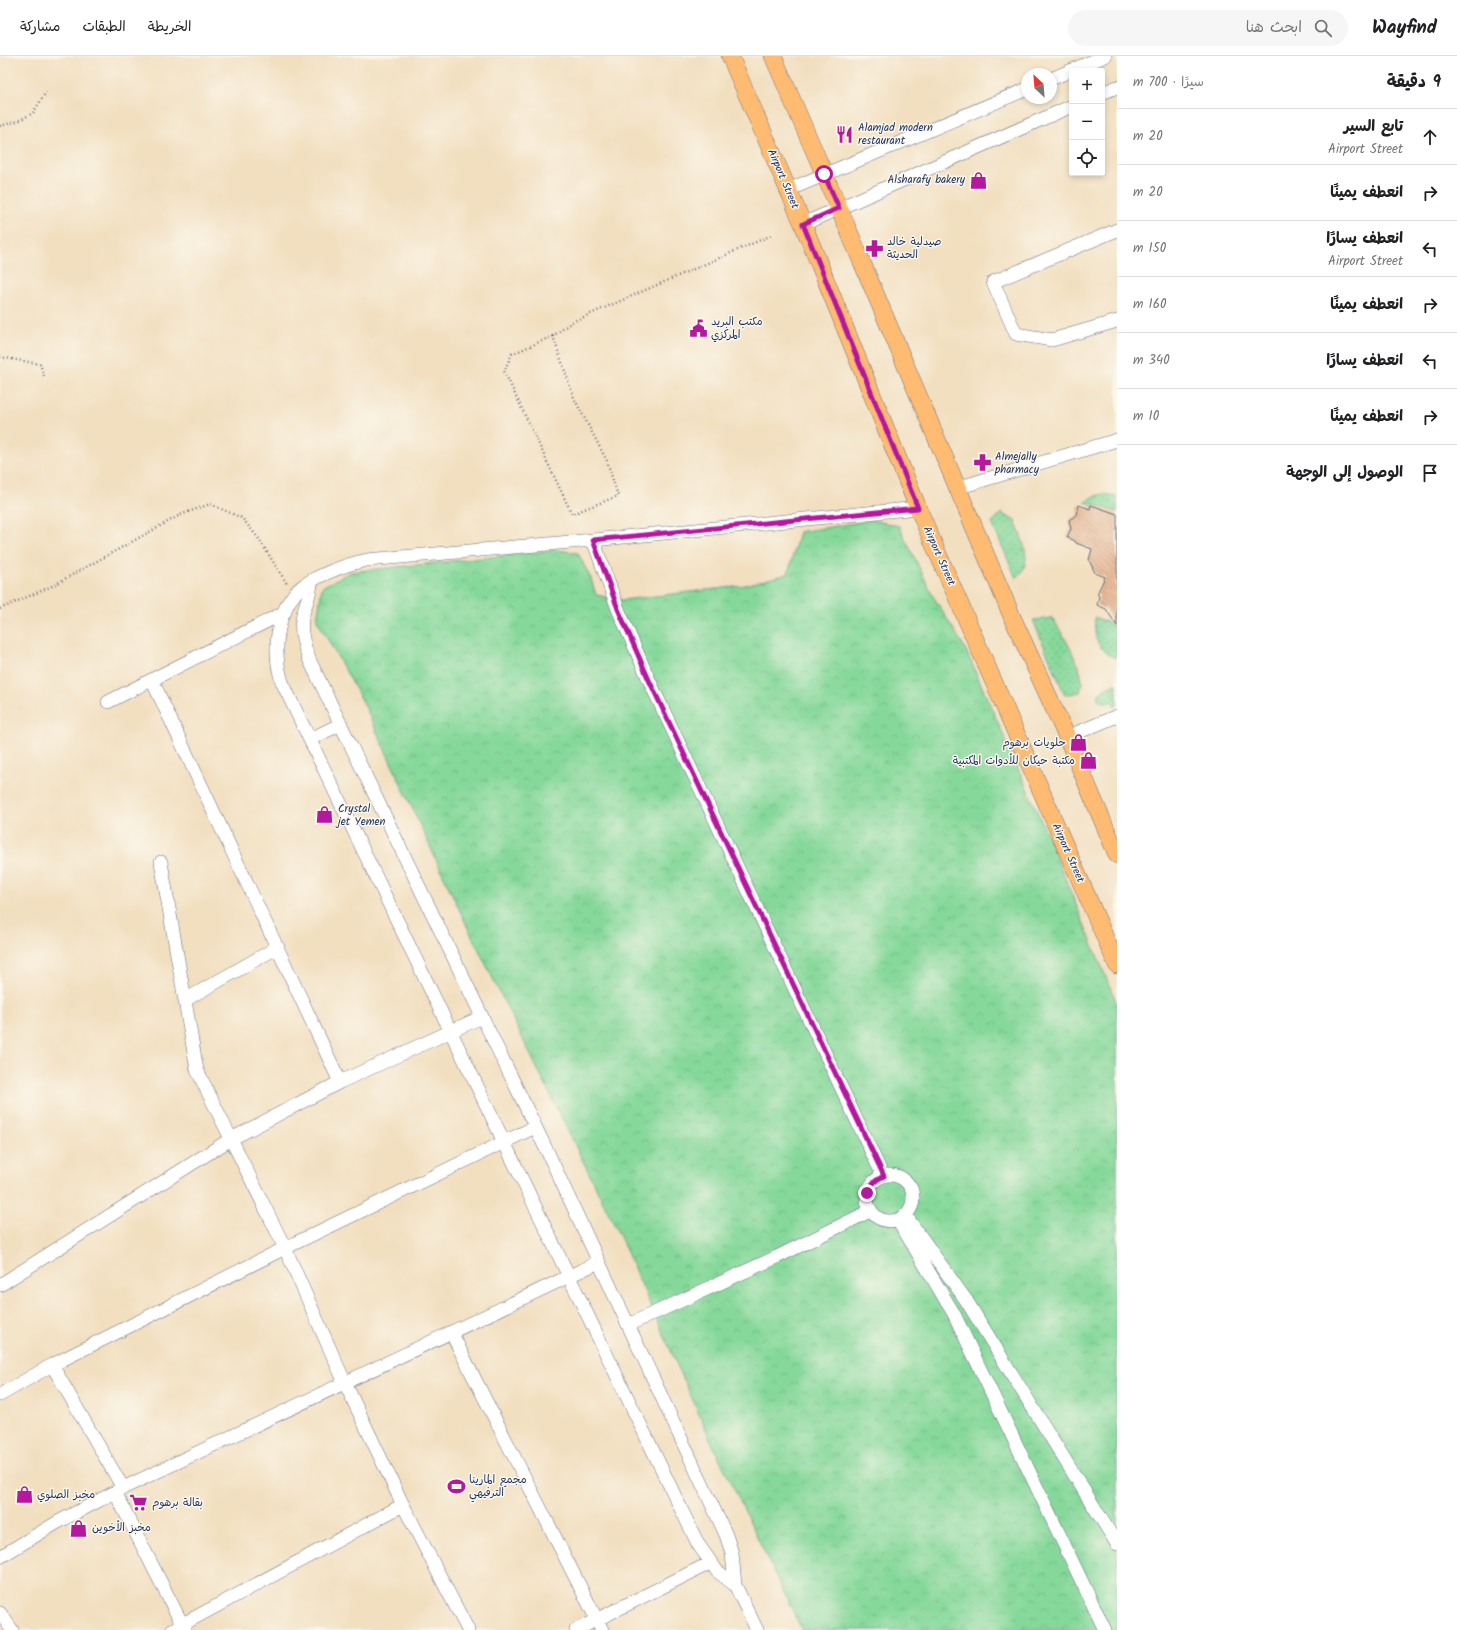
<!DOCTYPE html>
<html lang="ar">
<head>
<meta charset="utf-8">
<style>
	body { margin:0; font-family:Kalam,"Playpen Sans Arabic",sans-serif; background:#f6f6f6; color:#202124; direction:rtl }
	.controls { position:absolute; right:12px; top:12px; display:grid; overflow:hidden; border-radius:4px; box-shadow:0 2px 6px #0003 }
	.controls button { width:36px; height:36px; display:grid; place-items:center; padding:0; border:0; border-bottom:1px solid #e0e0e0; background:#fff; color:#202124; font:20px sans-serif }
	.compass { position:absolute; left:1021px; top:12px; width:36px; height:36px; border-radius:50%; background:#fff; box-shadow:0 2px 6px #0003; rotate:334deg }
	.stop { position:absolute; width:12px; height:12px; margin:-9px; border:3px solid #b5179e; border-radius:50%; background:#fff }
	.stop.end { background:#b5179e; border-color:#fff; box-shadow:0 1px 4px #0008 }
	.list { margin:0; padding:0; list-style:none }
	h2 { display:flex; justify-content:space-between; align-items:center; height:52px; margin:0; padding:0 16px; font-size:17px }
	h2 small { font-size:13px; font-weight:400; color:#757577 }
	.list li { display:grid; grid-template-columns:26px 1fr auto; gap:12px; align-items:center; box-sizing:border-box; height:56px; padding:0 16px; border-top:1px solid #e0e0e0 }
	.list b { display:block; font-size:15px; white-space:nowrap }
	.list p { margin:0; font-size:13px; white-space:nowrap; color:#757577 }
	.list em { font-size:13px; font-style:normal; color:#757577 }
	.icon { flex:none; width:22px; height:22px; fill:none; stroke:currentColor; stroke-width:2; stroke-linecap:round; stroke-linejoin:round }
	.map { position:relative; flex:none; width:1117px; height:1574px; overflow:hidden; direction:ltr }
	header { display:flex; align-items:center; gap:24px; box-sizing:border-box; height:56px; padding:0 20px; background:#fff; border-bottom:1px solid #e0e0e0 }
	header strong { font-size:19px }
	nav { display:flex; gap:22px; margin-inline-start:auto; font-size:14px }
	.search { width:280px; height:36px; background:#f6f6f6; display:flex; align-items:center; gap:10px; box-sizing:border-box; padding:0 14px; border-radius:22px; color:#757577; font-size:15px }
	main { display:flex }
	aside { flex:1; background:#fff }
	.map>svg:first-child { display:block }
	.grass { fill:url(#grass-dots); stroke:#50847c }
	.park { fill:url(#park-crowns); stroke:#50847c }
	.building { fill:url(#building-back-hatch) }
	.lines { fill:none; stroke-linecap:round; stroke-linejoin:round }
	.minor-casing { stroke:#666d80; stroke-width:14 }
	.major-casing { stroke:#666d80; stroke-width:18 }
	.path { stroke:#666d80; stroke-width:2.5; stroke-dasharray:1 3; stroke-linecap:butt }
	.minor { stroke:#fff; stroke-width:13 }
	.major { stroke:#ffbb71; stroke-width:17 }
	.route { stroke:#b5179e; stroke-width:5 }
	.labels { text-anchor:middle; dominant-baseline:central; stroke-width:3; stroke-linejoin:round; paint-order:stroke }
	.poi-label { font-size:11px; fill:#1b2f5e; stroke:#fbf7ec; text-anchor:start }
	.street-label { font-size:11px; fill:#1b2f5e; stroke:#fbf7ec }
</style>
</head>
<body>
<header>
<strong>Wayfind</strong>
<div class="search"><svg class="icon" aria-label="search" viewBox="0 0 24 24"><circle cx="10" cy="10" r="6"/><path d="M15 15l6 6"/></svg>ابحث هنا</div>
<nav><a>الخريطة</a><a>الطبقات</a><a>مشاركة</a></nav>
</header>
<main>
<aside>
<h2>9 دقيقة<small>سيرًا · 700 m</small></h2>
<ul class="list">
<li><svg class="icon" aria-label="ahead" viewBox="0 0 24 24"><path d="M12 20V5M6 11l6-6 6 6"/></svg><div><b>تابع السير</b><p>Airport Street</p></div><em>20 m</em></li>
<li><svg class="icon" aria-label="right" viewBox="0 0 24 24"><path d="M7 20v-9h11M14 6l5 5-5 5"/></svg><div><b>انعطف يمينًا</b></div><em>20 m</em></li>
<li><svg class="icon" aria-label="left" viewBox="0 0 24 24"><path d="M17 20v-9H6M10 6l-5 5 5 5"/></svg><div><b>انعطف يسارًا</b><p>Airport Street</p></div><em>150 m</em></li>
<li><svg class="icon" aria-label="right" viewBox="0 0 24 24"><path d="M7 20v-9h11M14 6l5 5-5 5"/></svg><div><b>انعطف يمينًا</b></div><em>160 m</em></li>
<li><svg class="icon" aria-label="left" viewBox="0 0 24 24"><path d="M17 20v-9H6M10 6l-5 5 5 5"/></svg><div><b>انعطف يسارًا</b></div><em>340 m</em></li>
<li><svg class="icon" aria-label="right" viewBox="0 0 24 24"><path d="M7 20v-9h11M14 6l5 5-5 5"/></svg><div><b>انعطف يمينًا</b></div><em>10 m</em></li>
<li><svg class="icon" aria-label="arrive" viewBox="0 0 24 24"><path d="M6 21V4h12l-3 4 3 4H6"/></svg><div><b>الوصول إلى الوجهة</b></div></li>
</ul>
</aside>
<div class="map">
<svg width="1117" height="1574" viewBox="0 0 1117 1574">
	<defs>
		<pattern id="grass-dots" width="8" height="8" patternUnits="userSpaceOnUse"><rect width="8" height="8" fill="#85d89a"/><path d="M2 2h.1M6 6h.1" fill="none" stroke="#72ba87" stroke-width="1.8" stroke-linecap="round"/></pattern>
		<pattern id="park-crowns" width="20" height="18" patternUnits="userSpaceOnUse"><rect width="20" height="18" fill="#85d89a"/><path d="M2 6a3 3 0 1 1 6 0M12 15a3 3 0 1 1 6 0" fill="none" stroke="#72ba87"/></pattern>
		<pattern id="building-back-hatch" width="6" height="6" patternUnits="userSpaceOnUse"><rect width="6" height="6" fill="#e7b693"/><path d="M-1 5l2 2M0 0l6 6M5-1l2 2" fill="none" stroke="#ba947b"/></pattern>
	</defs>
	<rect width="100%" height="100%" fill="#fbf7ec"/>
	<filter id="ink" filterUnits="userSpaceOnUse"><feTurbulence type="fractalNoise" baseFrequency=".025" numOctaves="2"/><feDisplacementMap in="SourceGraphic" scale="8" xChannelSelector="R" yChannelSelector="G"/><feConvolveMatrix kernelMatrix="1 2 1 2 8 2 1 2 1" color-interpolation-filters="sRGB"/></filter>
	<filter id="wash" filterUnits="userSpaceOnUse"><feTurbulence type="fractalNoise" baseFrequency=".012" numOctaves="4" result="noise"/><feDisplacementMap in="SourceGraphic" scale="16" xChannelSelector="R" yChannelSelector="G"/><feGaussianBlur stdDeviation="0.9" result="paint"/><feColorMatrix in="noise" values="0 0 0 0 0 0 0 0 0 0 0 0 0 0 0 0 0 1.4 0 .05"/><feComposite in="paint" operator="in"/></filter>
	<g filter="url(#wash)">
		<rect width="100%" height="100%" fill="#f2dfc0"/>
		<path class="grass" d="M1103,438L1117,440V456L1085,446L1095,440Z
			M1001,457L1015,465C1022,483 1035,507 1016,522L992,467Z
			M1095,561L1117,571V602C1097,595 1093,580 1095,561Z
			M1052,562C1062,576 1080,607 1082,624C1083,628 1081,632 1080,636L1065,639L1033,564Z
			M1117,628V650L1115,651L1112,645L1107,647L1098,644L1099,638C1105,632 1109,630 1117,628Z"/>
		<path class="park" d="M872,464L899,470L933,540L965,592L1044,771L1117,948V1574H802L711,1385L618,1176L467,870L363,646L317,564L322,531L350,516L557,494L578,497L591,523L596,539L622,544L741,530L788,518L799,476Z"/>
		<g id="blocks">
			<path class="building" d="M1079,449L1090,453L1091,449L1117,458V570L1106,553L1097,549L1099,540L1097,538L1105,521L1095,517L1089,504L1092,493L1076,487L1075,485L1067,481L1071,473L1069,464L1077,459Z"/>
		</g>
	</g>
	<g filter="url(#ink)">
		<use href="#blocks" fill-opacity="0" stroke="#666d80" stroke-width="1"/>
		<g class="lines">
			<defs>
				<path id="minor" d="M1051,23L1105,0
					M1102,37L1117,31
					M788,134L1027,33
					M803,168L1072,50
					M1117,174L993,226L1016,278L1052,284L1117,265
					M957,432L1117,384
					M593,484L618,553L649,624L883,1120
					M311,526C311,539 304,550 302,563C300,576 304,590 309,603L549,1099L726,1479L732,1497L735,1529L757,1574
					M152,624L340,1026
					M108,646L285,556
					M1067,681L1117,660
					M310,683L341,668
					M161,806L197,1014L285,1192L345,1327L403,1449L468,1574
					M185,944L278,891
					M867 1142a23 23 0 1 1 46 0a23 23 0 1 1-46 0Z
					M906,1160L966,1244L1117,1488
					M898,1164L954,1258L1105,1574
					M0,1229L231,1083L340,1026L482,961
					M628,1269L777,1201L870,1155
					M451,1276L602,1574
					M52,1309L123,1432
					M0,1339L52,1309L285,1192L535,1071
					M115,1436L185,1574
					M0,1501L58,1466L123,1432L599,1206
					M735,1529L717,1515L698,1488L282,626C273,597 275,559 297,535C311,521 347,508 367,504L593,484L918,452
					M0,1557L12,1574
					M172,1574L403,1449
					M576,1574L710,1507"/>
				<path id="major" d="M730,0L803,168L918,452L1117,909
					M773,0L839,152L1013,563L1067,681L1117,799"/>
			</defs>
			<use href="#minor" class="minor-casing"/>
			<use href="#major" class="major-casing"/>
			<path class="path" d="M0,70L18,65L33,57L46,36
				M553,280L512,298L504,315L572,458L618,440L607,405L574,342L553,280L572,266L772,179
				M0,301L40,308L44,320
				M0,553L52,530L180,459L210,448L242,462L259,483L287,528"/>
			<use href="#minor" class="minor"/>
			<use href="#major" class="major"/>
		</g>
	</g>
	<g class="lines" filter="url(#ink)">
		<path class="route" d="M824,118L839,152L803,168L918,452L593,484L618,553L649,624L884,1120C875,1124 871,1128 867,1137"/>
	</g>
	<defs>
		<symbol id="restaurant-bare" viewBox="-9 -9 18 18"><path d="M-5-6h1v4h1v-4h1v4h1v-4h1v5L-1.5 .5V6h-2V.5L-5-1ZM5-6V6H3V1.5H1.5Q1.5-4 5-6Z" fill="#b5179e" stroke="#fbf7ec" stroke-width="2.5" paint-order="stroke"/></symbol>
		<symbol id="shop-bare" viewBox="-9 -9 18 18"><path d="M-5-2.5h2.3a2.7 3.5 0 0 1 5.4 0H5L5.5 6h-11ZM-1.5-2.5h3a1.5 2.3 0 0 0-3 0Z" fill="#b5179e" stroke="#fbf7ec" stroke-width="2.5" paint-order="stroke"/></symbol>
		<symbol id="pharmacy-bare" viewBox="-9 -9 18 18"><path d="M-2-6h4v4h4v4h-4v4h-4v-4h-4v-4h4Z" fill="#b5179e" stroke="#fbf7ec" stroke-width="2.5" paint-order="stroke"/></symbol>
		<symbol id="civic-bare" viewBox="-9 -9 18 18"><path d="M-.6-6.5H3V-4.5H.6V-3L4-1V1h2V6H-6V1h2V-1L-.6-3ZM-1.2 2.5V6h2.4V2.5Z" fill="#b5179e" stroke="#fbf7ec" stroke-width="2.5" paint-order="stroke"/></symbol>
		<symbol id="stadium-bare" viewBox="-9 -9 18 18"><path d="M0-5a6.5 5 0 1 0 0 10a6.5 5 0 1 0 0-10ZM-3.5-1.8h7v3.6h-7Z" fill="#b5179e" stroke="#fbf7ec" stroke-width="2.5" paint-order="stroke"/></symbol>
		<symbol id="supermarket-bare" viewBox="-9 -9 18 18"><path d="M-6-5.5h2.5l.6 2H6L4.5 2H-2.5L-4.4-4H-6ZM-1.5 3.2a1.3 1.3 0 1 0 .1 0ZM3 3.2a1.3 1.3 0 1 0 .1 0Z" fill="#b5179e" stroke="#fbf7ec" stroke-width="2.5" paint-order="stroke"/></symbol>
	</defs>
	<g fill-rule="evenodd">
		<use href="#restaurant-bare" x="832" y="66" width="25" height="25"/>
		<use href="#shop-bare" x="966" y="112" width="25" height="25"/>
		<use href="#pharmacy-bare" x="862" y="180" width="25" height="25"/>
		<use href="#civic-bare" x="686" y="260" width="25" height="25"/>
		<use href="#pharmacy-bare" x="970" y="394" width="25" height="25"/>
		<use href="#shop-bare" x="1066" y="674" width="25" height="25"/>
		<use href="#shop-bare" x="1076" y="692" width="25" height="25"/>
		<use href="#shop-bare" x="312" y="746" width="25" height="25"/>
		<use href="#stadium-bare" x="444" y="1418" width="25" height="25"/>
		<use href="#shop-bare" x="12" y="1426" width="25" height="25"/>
		<use href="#supermarket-bare" x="126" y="1434" width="25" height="25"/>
		<use href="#shop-bare" x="66" y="1460" width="25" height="25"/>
	</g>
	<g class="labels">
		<g class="poi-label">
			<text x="858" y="72">Alamjad modern<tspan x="858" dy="13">restaurant</tspan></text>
			<text x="965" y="124" text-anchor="end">Alsharafy bakery</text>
			<text x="887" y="186">صيدلية خالد<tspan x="887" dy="13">الحديثة</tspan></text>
			<text x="711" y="266">مكتب البريد<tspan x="711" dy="13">المركزي</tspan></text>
			<text x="995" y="401">Almejally<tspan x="995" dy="13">pharmacy</tspan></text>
			<text x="1066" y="687" text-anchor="end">حلويات برهوم</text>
			<text x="1075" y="705" text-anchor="end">مكتبة حيكان للأدوات المكتبية</text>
			<text x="338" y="753">Crystal<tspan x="338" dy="13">jet Yemen</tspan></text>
			<text x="469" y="1424">مجمع المارينا<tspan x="469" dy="13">الترفيهي</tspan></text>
			<text x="37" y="1439">مخبز الصلوي</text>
			<text x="152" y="1447">بقالة برهوم</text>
			<text x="92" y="1472">مخبز الأخوين</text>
		</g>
		<g class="street-label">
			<text transform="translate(783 123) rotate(67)">Airport Street</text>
			<text transform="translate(939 500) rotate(66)">Airport Street</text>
			<text transform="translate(1068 797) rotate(66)">Airport Street</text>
		</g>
	</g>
</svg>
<div class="controls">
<button>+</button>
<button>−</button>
<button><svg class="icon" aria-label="locate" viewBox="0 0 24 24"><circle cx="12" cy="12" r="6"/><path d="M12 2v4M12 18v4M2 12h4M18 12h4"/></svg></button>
</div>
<svg class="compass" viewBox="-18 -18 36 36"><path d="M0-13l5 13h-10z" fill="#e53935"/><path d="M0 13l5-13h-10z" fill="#757577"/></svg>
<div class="stop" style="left:824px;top:118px"></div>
<div class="stop end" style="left:867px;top:1137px"></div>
</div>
</main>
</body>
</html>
